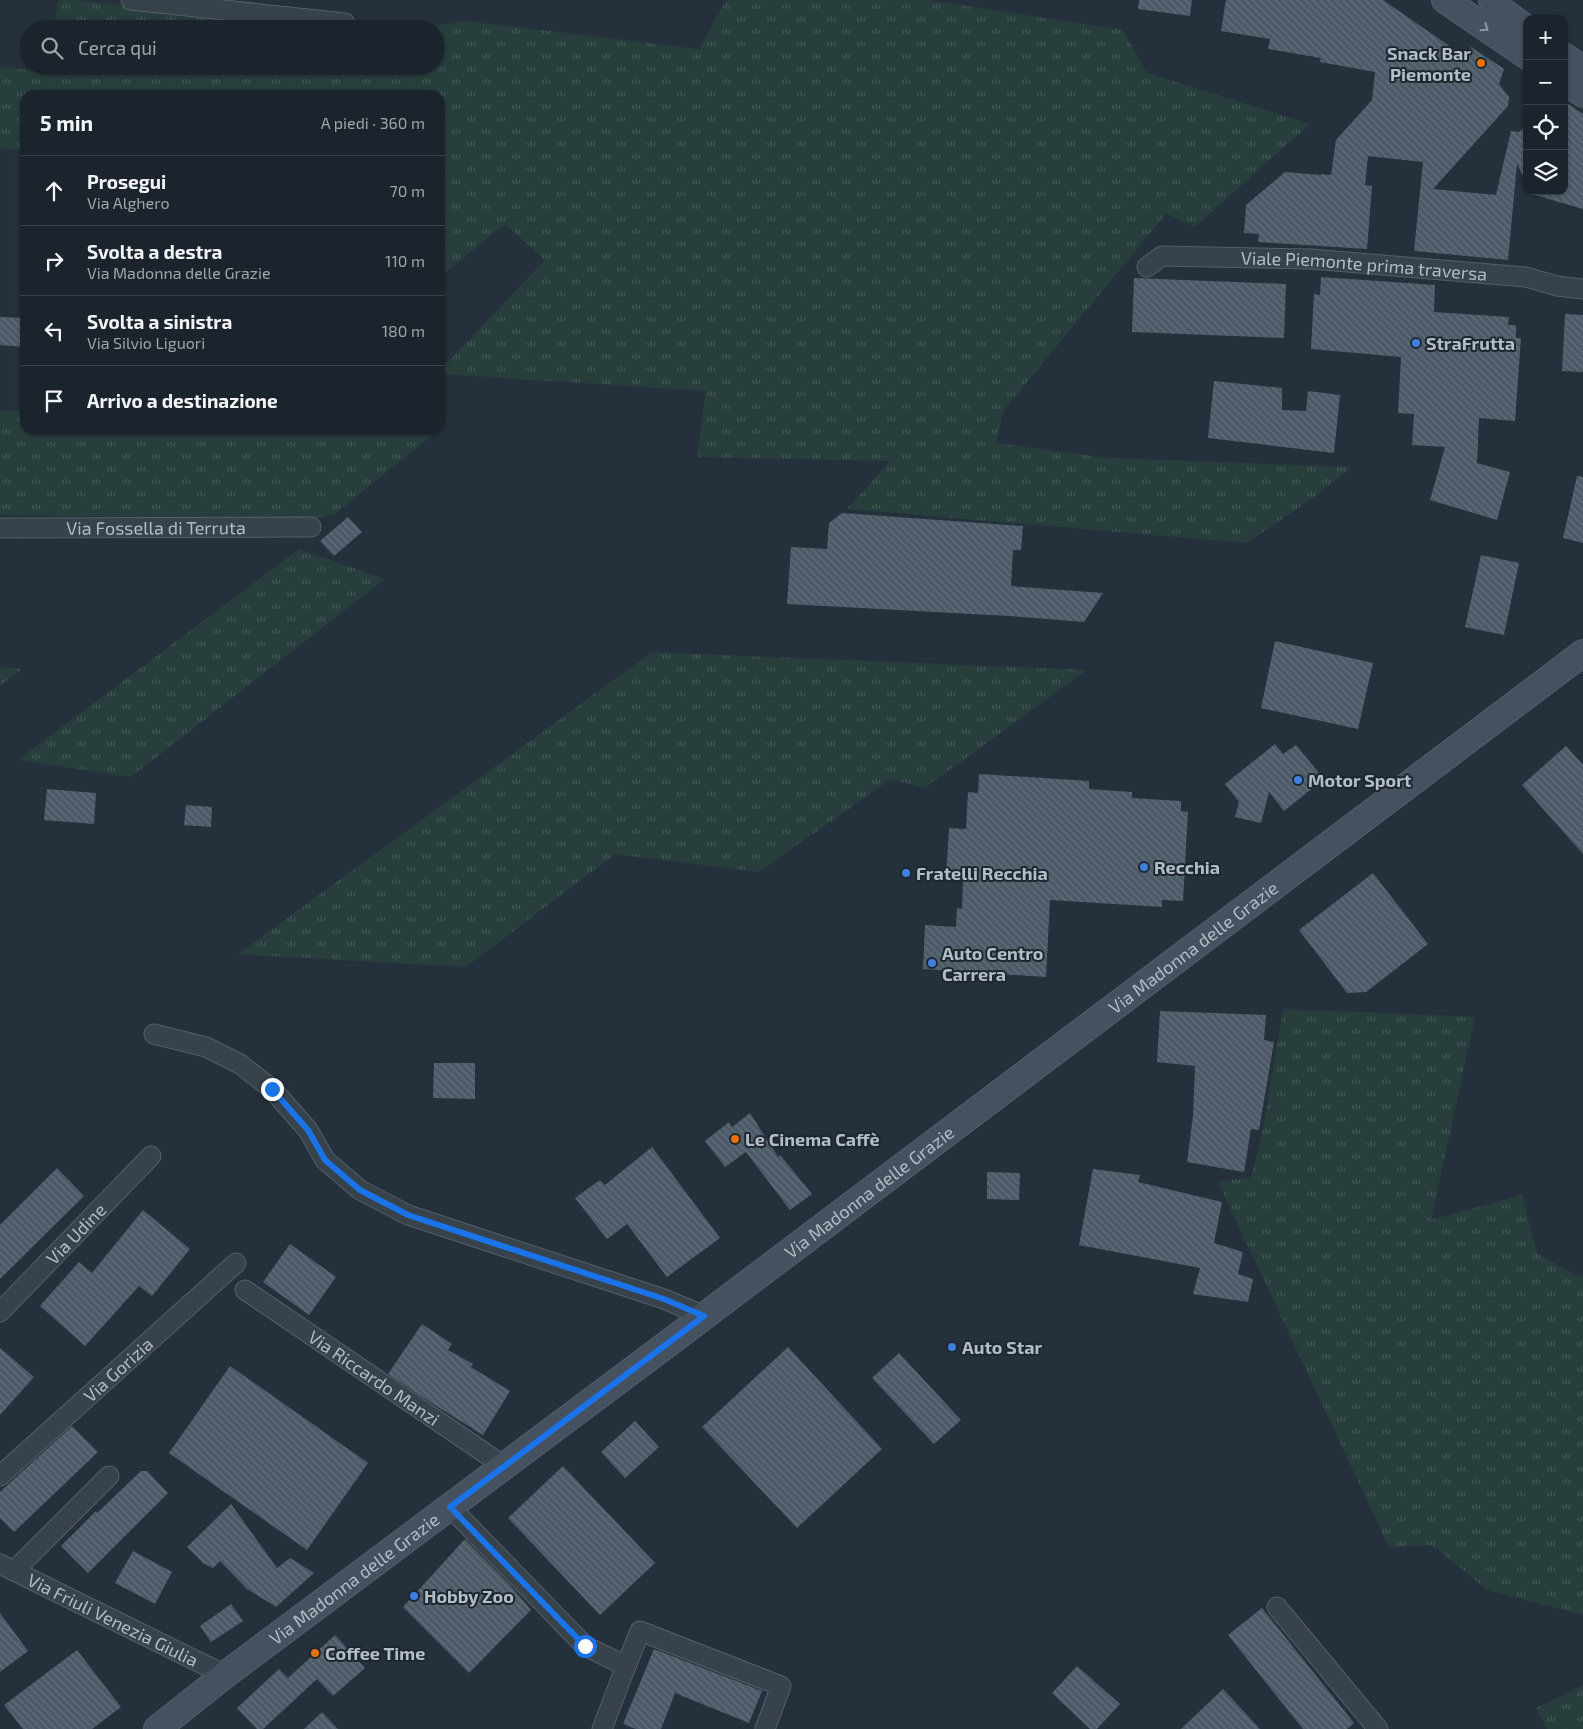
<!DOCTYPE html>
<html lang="it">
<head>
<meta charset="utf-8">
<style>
	body { margin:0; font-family:"Exo 2",sans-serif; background:#283038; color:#f1f3f6 }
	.controls { position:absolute; right:15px; top:15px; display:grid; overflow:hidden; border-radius:10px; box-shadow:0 1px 4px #0004 }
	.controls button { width:45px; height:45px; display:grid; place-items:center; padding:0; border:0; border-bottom:1px solid #394148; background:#1b242c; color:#f1f3f6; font:25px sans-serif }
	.stop { position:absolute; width:15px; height:15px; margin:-11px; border:4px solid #1a73e8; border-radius:50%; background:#fff }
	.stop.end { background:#1a73e8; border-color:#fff; box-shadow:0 1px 5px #0008 }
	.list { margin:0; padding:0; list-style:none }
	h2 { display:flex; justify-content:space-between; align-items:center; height:65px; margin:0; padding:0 20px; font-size:21px }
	h2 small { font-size:16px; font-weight:400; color:#a0a4a9 }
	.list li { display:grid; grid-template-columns:32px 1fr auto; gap:15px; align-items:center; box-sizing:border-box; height:70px; padding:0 20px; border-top:1px solid #394148 }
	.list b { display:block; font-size:19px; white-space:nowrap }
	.list p { margin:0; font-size:16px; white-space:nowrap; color:#a0a4a9 }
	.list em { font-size:16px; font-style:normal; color:#a0a4a9 }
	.icon { flex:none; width:28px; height:28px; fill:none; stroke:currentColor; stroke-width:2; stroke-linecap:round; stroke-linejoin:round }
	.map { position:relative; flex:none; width:1583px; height:1729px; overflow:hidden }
	.search { position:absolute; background:#1b242c; box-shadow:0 1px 4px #0004; left:20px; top:20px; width:425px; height:55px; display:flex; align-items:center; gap:12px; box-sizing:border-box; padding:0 18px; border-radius:28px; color:#a0a4a9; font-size:19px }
	.panel { position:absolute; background:#1b242c; box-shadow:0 1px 4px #0004; left:20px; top:90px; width:425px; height:345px; border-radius:15px }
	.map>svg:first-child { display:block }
	.grass { fill:url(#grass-tufts) }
	.building { fill:url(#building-back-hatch) }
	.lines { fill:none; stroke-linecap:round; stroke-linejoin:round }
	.street-casing { stroke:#555f69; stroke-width:21 }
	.secondary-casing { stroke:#555f69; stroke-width:28 }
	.street { stroke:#37424b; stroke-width:19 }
	.secondary { stroke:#45515e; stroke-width:26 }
	.oneway { stroke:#8c97a2 }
	.route { stroke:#1a73e8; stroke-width:6 }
	.food-dot { fill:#e8710a; stroke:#1d2730; stroke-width:2 }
	.shop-dot { fill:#3f7fe0; stroke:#1d2730; stroke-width:2 }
	.labels { text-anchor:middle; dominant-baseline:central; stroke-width:4; stroke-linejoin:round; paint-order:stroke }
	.poi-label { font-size:18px; font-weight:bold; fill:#b3bcc7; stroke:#1d2730; text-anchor:start }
	.street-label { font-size:18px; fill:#b3bcc7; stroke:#1d2730 }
</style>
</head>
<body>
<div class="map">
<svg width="1583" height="1729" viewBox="0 0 1583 1729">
	<defs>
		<pattern id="grass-tufts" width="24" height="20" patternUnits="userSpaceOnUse" patternTransform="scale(1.25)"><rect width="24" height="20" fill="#273e3d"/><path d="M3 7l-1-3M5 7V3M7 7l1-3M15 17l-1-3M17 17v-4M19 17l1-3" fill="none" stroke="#445858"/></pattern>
		<pattern id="building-back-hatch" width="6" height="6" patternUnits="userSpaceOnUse" patternTransform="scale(1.25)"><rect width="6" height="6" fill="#4c5a67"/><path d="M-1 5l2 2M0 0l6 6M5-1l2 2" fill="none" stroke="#63707b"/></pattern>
	</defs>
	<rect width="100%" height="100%" fill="#24303b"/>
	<path class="grass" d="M58,0H75L330,29H54Z
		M726,0H928L1123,30L1147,73L1310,124L1195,227L1166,214L1004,410L996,443L1108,458L1352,467L1316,496L1247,543L847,509L890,461L697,457L706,391L440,374V370L545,260L505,224L446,272L440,270V95H25V152L0,148V67L49,72L50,66H436V29H423L433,26L466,21L699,49Z
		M0,410L25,411V430H379L435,433L335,514L313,519L0,515Z
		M299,549L385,579L131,777L18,760Z
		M652,652L1087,670L925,788L891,779L759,872L615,854L466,967L238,954Z
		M0,667L22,669L0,686Z
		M1283,1009L1475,1017L1431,1220L1522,1195L1537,1253L1575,1275L1583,1276V1615L1487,1590L1432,1545L1389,1547L1218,1182L1251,1177L1262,1134Z
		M1583,1685V1729H1547L1536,1708Z"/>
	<path class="building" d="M1139,0H1192L1190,16L1138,9Z
		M1226,0H1383L1468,59L1471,47L1504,69L1499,84L1509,97L1508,106L1433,189L1496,195L1511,131L1519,132L1527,125V183L1517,164L1508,260L1414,251L1423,162L1368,156L1365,185L1372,186L1367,249L1258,242L1259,234L1244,233L1246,205L1285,172L1321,175V174L1331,175L1336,140L1372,100L1375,72L1320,62L1321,58L1268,49L1270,39L1221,31Z
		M1564,101L1583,114V209L1535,195L1536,191H1564Z
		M1321,277L1435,285L1434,312L1509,317L1508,325H1516V338H1521L1515,421L1479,418L1477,463L1510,472L1497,520L1430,500L1445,447L1412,445L1414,414L1398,413L1401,357L1311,349L1314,294L1320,295Z
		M1134,278L1286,284L1284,338L1132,332Z
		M1565,314L1583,315V372L1562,371Z
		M0,317L25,318V347L0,345Z
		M1214,381L1282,388V410L1306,411L1308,391L1340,395L1334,453L1208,438Z
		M1577,476L1583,477V543L1563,538Z
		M842,513L1023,526L1021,550H1013L1011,586L1103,593L1084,622L1009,616L787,604L791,547L827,549L829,523Z
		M348,517L362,532L334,556L320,541Z
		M1481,555L1519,563L1504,635L1465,627Z
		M1275,641L1373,663L1358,729L1261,708Z
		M1275,744L1283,754L1296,745L1324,779L1284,811L1269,792L1261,823L1235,817L1239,802L1225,784Z
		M1566,746L1583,765V854L1522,785Z
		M979,774L1089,781V789L1132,792V798L1181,801V811L1188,812L1183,901L1162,900V907L1050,900L1046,977L923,969L925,925L956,927L957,908L962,909L963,879L946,878L949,828L966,829L968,792L978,793Z
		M47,789L96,793L94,824L44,820Z
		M186,805L212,807L211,827L184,825Z
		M1373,873L1428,944L1366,992L1347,993L1299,930Z
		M1160,1011L1266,1015L1264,1040L1274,1042L1259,1130L1251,1129L1244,1172L1187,1162L1193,1116L1195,1066L1157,1062Z
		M434,1063H475V1099L433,1098Z
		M750,1113L778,1157L780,1155L812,1194L790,1210L746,1152L725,1167L705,1141L729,1122L732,1127Z
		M652,1147L720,1238L667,1277L627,1224L607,1239L575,1198L600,1180L605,1185Z
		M57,1168L84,1196L0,1279V1225Z
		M1093,1169L1140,1175L1138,1182L1222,1202L1214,1243L1243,1252L1238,1274L1253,1279L1248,1302L1193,1294L1200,1268L1079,1245Z
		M987,1172L1020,1173L1019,1200L987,1199Z
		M143,1210L190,1249L152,1296L139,1286L85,1346L40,1306L79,1262L92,1273Z
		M290,1244L336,1277L309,1315L263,1282Z
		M422,1324L452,1344L448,1350L473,1364L471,1367L510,1391L483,1435L430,1402L388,1374Z
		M788,1347L882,1449L797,1528L702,1427Z
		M0,1348L34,1377L0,1415Z
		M899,1353L961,1420L934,1444L872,1378Z
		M230,1366L368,1463L307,1550L169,1453Z
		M635,1421L659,1447L625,1478L601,1452Z
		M72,1426L98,1452L14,1532L0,1518V1492Z
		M563,1466L655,1563L600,1615L508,1518Z
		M141,1471H147L168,1493L88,1573L61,1546L96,1511L97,1513Z
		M231,1504L277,1568L290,1558L314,1573L276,1607L247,1589L220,1561L213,1568L203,1563L187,1547Z
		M465,1539L509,1584L531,1610L469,1673L403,1607Z
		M133,1551L172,1572L155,1604L115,1583Z
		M231,1604L243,1621L211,1642L200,1626Z
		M1262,1608L1354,1723L1347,1729H1303L1228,1635Z
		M0,1613L28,1651L0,1672Z
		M335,1635L365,1668L333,1696L317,1679L263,1729H257L237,1708L279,1669L288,1678Z
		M654,1649L762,1691L749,1723L675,1693L661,1729H636L623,1724Z
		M77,1650L121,1707L92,1729H23L4,1705Z
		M1077,1666L1120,1704L1097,1729H1090L1052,1693Z
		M1223,1689L1260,1729H1181Z
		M322,1712L338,1729H304Z"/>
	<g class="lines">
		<defs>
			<g id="street">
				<path d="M131,0L345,23"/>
				<path id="s1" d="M1147,267L1162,256L1311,259L1526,277L1557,286L1583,289"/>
				<path id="s2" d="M0,528L311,527"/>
				<path d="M154,1034L206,1047L240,1064L272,1089L308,1130L325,1160L360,1190L408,1215L664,1299L704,1316"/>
				<path id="s3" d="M245,1290L504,1466"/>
				<path id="s4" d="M0,1312L151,1156"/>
				<path id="s5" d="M0,1476L236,1263"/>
				<path d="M450,1507L585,1646L626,1666L602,1729"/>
				<path id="s6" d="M0,1564L225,1675"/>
				<path d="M14,1571L109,1476"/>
				<path d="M1277,1607L1378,1729"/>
				<path d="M626,1666L640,1631L781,1686L765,1729"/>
			</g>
			<g id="secondary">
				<path d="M1445,0L1527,56"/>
				<path d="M1492,0L1496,6L1527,29"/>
				<path d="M1564,56L1583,70"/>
				<path d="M1564,81L1583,94"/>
				<path id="s7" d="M157,1729L225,1675L670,1342L1583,653"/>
			</g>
		</defs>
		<use href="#street" class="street-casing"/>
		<use href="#secondary" class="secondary-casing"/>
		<use href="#street" class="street"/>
		<use href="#secondary" class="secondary"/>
	</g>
	<defs><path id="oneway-chevron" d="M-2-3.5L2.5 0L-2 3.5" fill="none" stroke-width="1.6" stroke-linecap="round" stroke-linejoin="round" transform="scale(1.25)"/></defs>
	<use class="oneway" href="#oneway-chevron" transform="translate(1485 28) rotate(34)"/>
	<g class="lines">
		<path class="route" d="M272,1089L308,1130L325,1160L360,1190L408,1215L664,1299L704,1316L450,1507L585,1646"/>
	</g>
	<g class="food-dot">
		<circle cx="1481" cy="63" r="5"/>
		<circle cx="735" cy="1139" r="5"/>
		<circle cx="315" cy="1653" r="5"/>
	</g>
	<g class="shop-dot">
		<circle cx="1416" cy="343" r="5"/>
		<circle cx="1298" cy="780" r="5"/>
		<circle cx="1144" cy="867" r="5"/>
		<circle cx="906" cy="873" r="5"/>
		<circle cx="932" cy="963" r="5"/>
		<circle cx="952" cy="1347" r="5"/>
		<circle cx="414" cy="1596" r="5"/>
	</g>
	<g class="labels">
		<g class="poi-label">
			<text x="1471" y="53" text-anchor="end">Snack Bar<tspan x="1471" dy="21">Piemonte</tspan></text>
			<text x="1426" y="343">StraFrutta</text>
			<text x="1308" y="780">Motor Sport</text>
			<text x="1154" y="867">Recchia</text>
			<text x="916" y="873">Fratelli Recchia</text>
			<text x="942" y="953">Auto Centro<tspan x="942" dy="21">Carrera</tspan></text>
			<text x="745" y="1139">Le Cinema Caffè</text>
			<text x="962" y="1347">Auto Star</text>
			<text x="424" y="1596">Hobby Zoo</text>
			<text x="325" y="1653">Coffee Time</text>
		</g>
		<g class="street-label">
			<text stroke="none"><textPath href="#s1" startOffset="221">Viale Piemonte prima traversa</textPath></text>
			<text stroke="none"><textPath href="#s2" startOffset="156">Via Fossella di Terruta</textPath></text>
			<text stroke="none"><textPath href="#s7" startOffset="1298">Via Madonna delle Grazie</textPath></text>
			<text stroke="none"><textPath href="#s7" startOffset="892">Via Madonna delle Grazie</textPath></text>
			<text stroke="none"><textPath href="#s4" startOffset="109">Via Udine</textPath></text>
			<text stroke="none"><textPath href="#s5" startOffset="159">Via Gorizia</textPath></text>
			<text stroke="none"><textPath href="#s3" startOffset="156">Via Riccardo Manzi</textPath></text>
			<text stroke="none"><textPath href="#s7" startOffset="248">Via Madonna delle Grazie</textPath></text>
			<text stroke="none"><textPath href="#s6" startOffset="126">Via Friuli Venezia Giulia</textPath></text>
		</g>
	</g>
</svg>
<div class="controls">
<button>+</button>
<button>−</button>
<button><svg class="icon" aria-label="locate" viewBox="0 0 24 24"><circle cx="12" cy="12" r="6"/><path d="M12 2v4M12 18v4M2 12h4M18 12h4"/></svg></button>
<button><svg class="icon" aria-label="layers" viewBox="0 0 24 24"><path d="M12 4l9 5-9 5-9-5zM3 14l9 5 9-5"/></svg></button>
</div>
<div class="stop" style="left:585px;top:1646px"></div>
<div class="stop end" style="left:272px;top:1089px"></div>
<div class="search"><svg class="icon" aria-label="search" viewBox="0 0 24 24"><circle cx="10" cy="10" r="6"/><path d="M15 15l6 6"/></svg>Cerca qui</div>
<section class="panel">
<h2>5 min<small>A piedi · 360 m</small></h2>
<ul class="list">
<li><svg class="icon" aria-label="ahead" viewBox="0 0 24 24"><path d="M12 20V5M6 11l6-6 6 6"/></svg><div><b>Prosegui</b><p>Via Alghero</p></div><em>70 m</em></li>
<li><svg class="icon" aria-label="right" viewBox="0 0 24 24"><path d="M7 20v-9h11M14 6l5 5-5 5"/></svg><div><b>Svolta a destra</b><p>Via Madonna delle Grazie</p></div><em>110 m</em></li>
<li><svg class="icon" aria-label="left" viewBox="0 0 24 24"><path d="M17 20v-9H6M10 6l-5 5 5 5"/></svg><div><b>Svolta a sinistra</b><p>Via Silvio Liguori</p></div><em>180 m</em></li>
<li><svg class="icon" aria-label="arrive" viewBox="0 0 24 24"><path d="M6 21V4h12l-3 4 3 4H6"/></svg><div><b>Arrivo a destinazione</b></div></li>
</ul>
</section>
</div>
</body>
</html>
